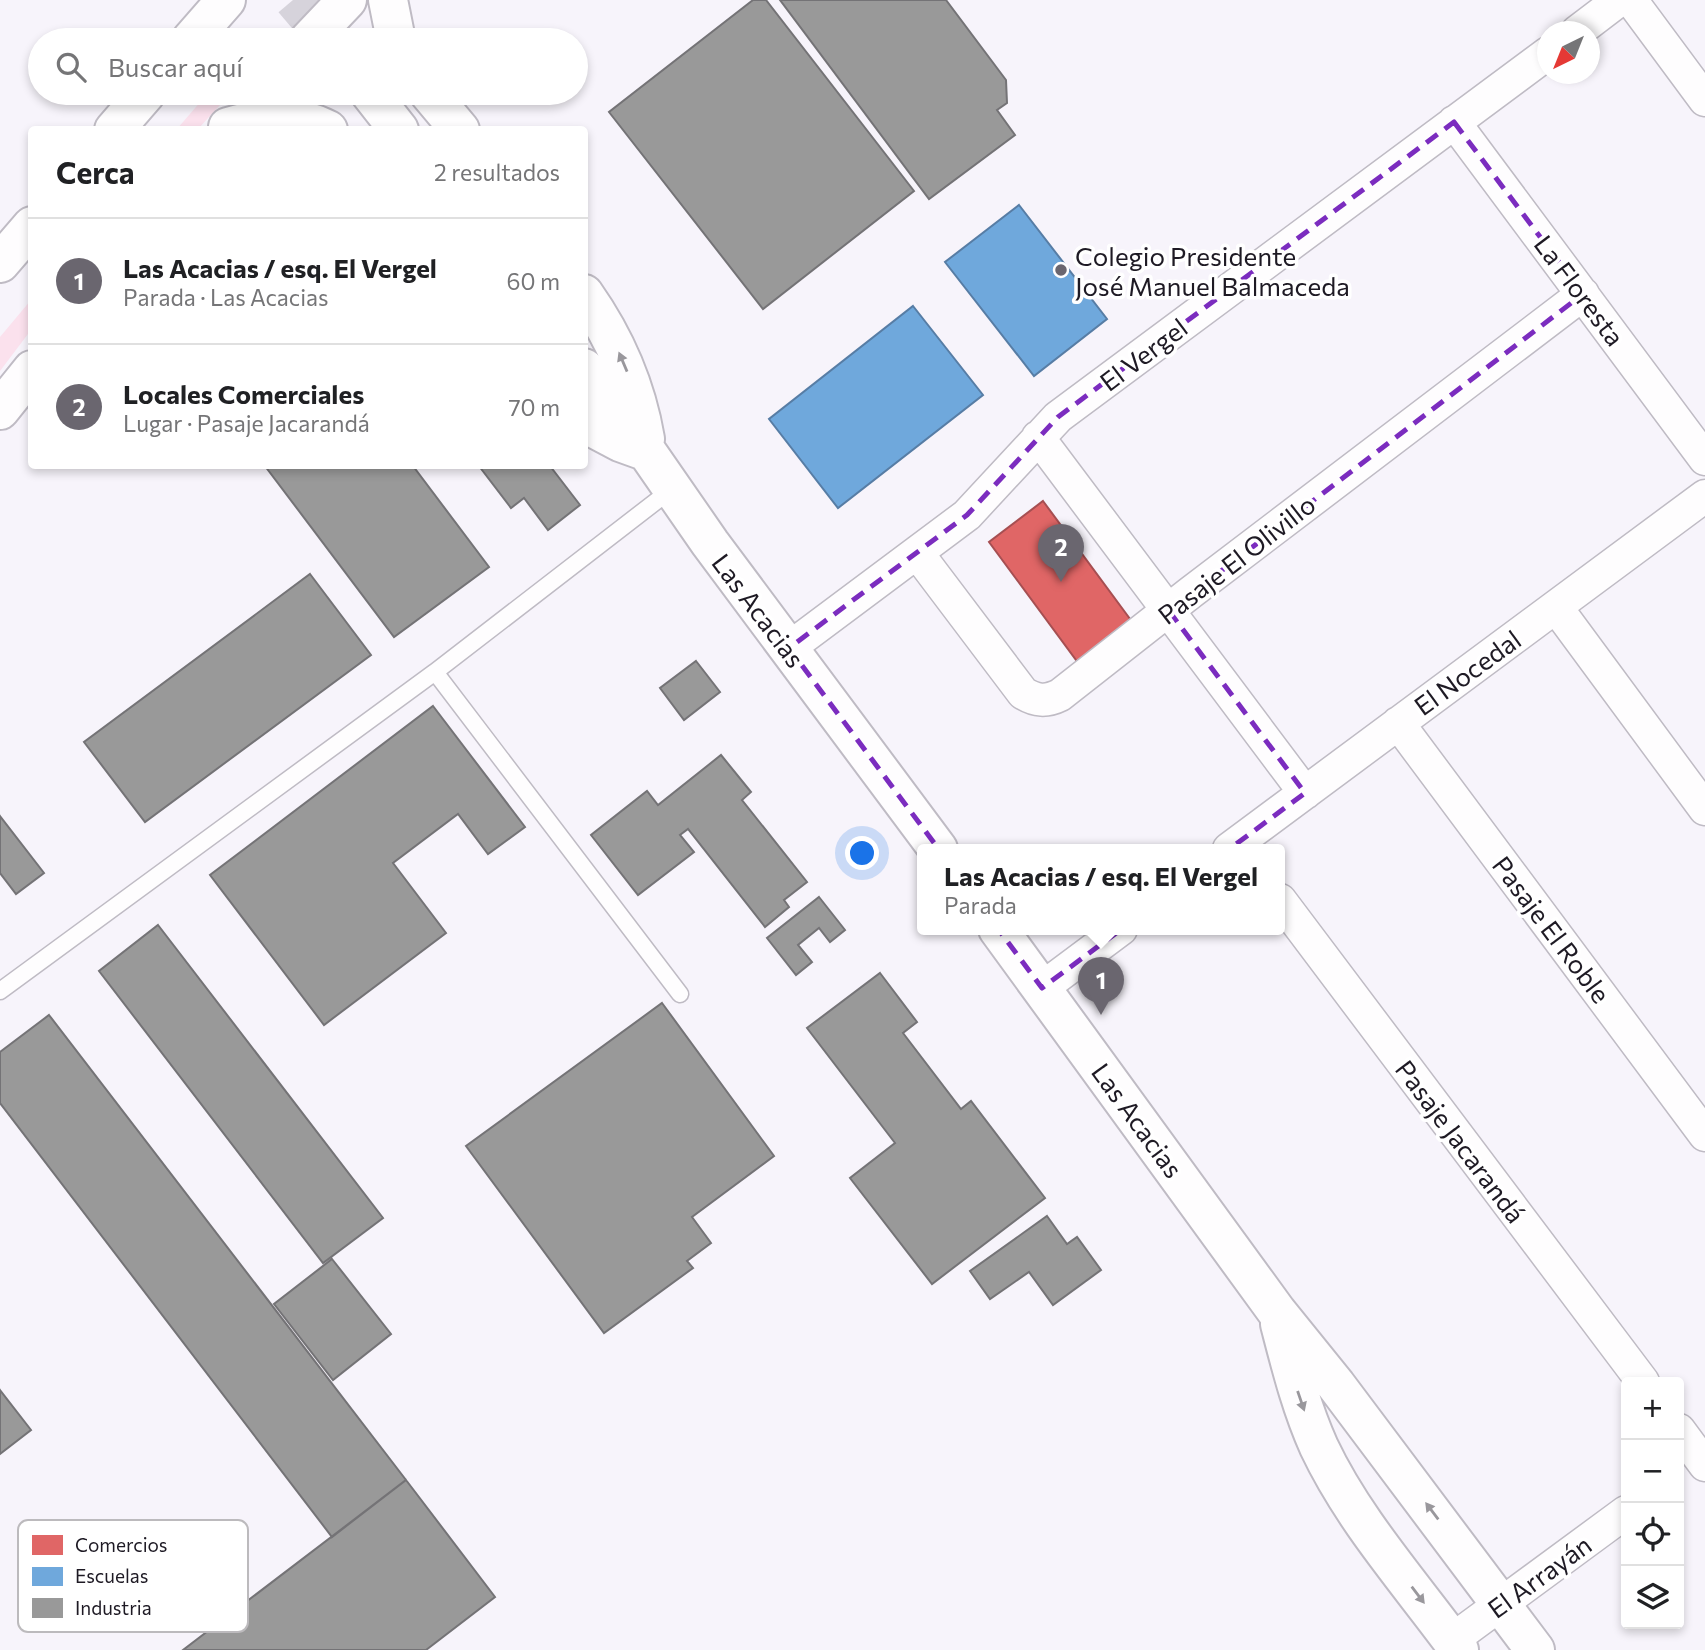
<!DOCTYPE html>
<html lang="es">
<head>
<meta charset="utf-8">
<style>
	body { margin:0; font-family:Commissioner,sans-serif; background:#f2f2f2; color:#202124 }
	.controls { position:absolute; right:21px; bottom:21px; display:grid; overflow:hidden; border-radius:7px; box-shadow:0 4px 10px #0003 }
	.controls button { width:63px; height:63px; display:grid; place-items:center; padding:0; border:0; border-bottom:2px solid #e0e0e0; background:#fff; color:#202124; font:35px sans-serif }
	.compass { position:absolute; left:1537px; top:21px; width:63px; height:63px; border-radius:50%; background:#fff; box-shadow:0 4px 10px #0003; rotate:223deg }
	.you { position:absolute; left:863px; top:854px; width:24px; height:24px; margin:-18px; border:5px solid #fff; border-radius:50%; background:#1a73e8; box-shadow:0 0 0 10px #1a73e833 }
	.badge { display:grid; place-items:center; width:46px; height:46px; border-radius:50%; background:#6a666f; color:#fff; font-size:23px; font-weight:700 }
	.pin { position:absolute; translate:-50% -58px; filter:drop-shadow(0 2px 4px #0008) }
	.pin::after { content:''; position:absolute; top:37px; width:24px; height:21px; background:inherit; clip-path:polygon(0 0,100% 0,50% 100%) }
	.popup { position:absolute; left:917px; top:844px; width:368px; height:91px; box-sizing:border-box; display:grid; place-content:center; border-radius:7px; background:#fff; filter:drop-shadow(0 2px 5px #0005); font-size:23px; white-space:nowrap; color:#757577 }
	.popup b { font-size:26px; color:#202124 }
	.popup::after { content:''; position:absolute; left:50%; top:100%; margin-left:-14px; border:14px solid transparent; border-top-color:#fff }
	.list { margin:0; padding:0; list-style:none }
	h2 { display:flex; justify-content:space-between; align-items:center; height:91px; margin:0; padding:0 28px; font-size:30px }
	h2 small { font-size:23px; font-weight:400; color:#757577 }
	.list li { display:grid; grid-template-columns:46px 1fr auto; gap:21px; align-items:center; box-sizing:border-box; height:126px; padding:0 28px; border-top:2px solid #e0e0e0 }
	.list b { display:block; font-size:26px; white-space:nowrap }
	.list p { margin:0; font-size:23px; white-space:nowrap; color:#757577 }
	.list em { font-size:23px; font-style:normal; color:#757577 }
	.icon { flex:none; width:38px; height:38px; fill:none; stroke:currentColor; stroke-width:2; stroke-linecap:round; stroke-linejoin:round }
	.map { position:relative; flex:none; width:1705px; height:1650px; overflow:hidden }
	.search { position:absolute; background:#fff; box-shadow:0 4px 10px #0003; left:28px; top:28px; width:560px; height:77px; display:flex; align-items:center; gap:18px; box-sizing:border-box; padding:0 24px; border-radius:38px; color:#757577; font-size:26px }
	.panel { position:absolute; background:#fff; box-shadow:0 4px 10px #0003; left:28px; top:126px; width:560px; height:343px; border-radius:7px }
	.map>svg:first-child { display:block }
	.green { fill:#fbe1ed }
	.shops { fill:#e06666; stroke:#a64f52; stroke-width:2 }
	.schools { fill:#6fa8dc; stroke:#577da5; stroke-width:2 }
	.industry { fill:#999; stroke:#747376; stroke-width:2 }
	.lines { fill:none; stroke-linecap:round; stroke-linejoin:round }
	.secondary-tunnel { stroke:#d6d3db; stroke-width:38; stroke-dasharray:38 19; stroke-linecap:butt }
	.lane-casing { stroke:#bfbbc4; stroke-width:19 }
	.street-casing { stroke:#bfbbc4; stroke-width:35 }
	.secondary-casing { stroke:#bfbbc4; stroke-width:42 }
	.highway-casing { stroke:#bfbbc4; stroke-width:42 }
	.lane { stroke:#fefdfe; stroke-width:16 }
	.street { stroke:#fefdfe; stroke-width:32 }
	.secondary { stroke:#fefdfe; stroke-width:38 }
	.highway { stroke:#fefdfe; stroke-width:38 }
	.oneway { fill:#99979c }
	.marked { fill:none; stroke:#7b2cbf; stroke-width:5; stroke-dasharray:14 9; stroke-linejoin:round }
	.poi-dot { fill:#6a666f; stroke:#fff; stroke-width:2.5 }
	.labels { text-anchor:middle; dominant-baseline:central; stroke-width:7; stroke-linejoin:round; paint-order:stroke }
	.poi-label { font-size:26px; fill:#1e1a24; stroke:#fff; text-anchor:start }
	.street-label { font-size:26px; fill:#1e1a24; stroke:#fff }
	.key { fill:#fff; stroke:#bcbabd; stroke-width:2 }
	.key-label { font-size:19px; fill:#1e1a24 }
</style>
</head>
<body>
<div class="map">
<svg width="1705" height="1650" viewBox="0 0 1705 1650">
	<rect width="100%" height="100%" fill="#f7f4fb"/>
	<path class="green" d="M208,93H231L198,129H177Z
		M31,300V330L0,371V337Z"/>
	<path class="shops" d="M1043,501L1133,623L1079,664L989,542Z"/>
	<path class="schools" d="M1019,205L1107,319L1034,376L945,262Z
		M913,306L983,395L838,508L769,419Z"/>
	<path class="industry" d="M753,0H766L914,191L763,309L609,112Z
		M780,0H946L1006,80L1007,103L997,110L1015,135L929,199Z
		M265,466H413L489,567L394,637Z
		M479,466H550L580,505L548,530L524,498L511,508Z
		M310,574L371,655L145,822L84,742Z
		M696,661L720,692L684,720L660,688Z
		M433,706L525,827L488,854L458,814L393,863L446,933L324,1025L210,875Z
		M721,755L751,792L742,800L807,882L784,900L789,907L765,927L688,829L680,835L694,852L638,895L591,835L647,791L658,805Z
		M0,816L44,873L16,894L0,873Z
		M819,897L845,930L830,942L819,928L798,945L812,962L796,975L767,938Z
		M158,925L383,1218L323,1263L99,971Z
		M880,973L917,1022L903,1033L961,1109L971,1101L1045,1198L932,1284L850,1178L895,1143L807,1028Z
		M662,1003L774,1156L692,1217L711,1243L687,1261L693,1268L604,1333L466,1146Z
		M49,1015L406,1480L332,1537L0,1103V1052Z
		M1047,1216L1067,1244L1077,1237L1101,1270L1053,1305L1029,1272L990,1299L970,1271Z
		M332,1259L391,1334L333,1380L274,1304Z
		M0,1390L31,1430L0,1454Z
		M406,1480L495,1597L426,1650H183Z"/>
	<g class="lines">
		<path class="secondary-tunnel" d="M293,0L327,40"/>
		<defs>
			<path id="lane" d="M435,672L680,994
				M0,991L435,672L672,489"/>
			<path id="street" d="M1631,0L1705,100
				M1577,32L1619,0
				M1454,122L1705,459
				M1038,437L1305,793
				M918,554L1023,693C1036,701 1046,702 1060,695L1190,593L1583,294
				M1556,607L1705,809
				M789,648L967,515L1058,417L1548,53
				M1398,723L1705,1135
				M1229,849L1705,496
				M1280,900L1643,1382
				M1042,988L1121,929
				M1679,1430L1705,1465
				M1452,1640L1626,1512"/>
			<path id="secondary" d="M388,0L396,40
				M309,40L347,0
				M370,93L399,130
				M429,93L460,130
				M228,127C263,117 295,113 328,130
				M584,294C615,338 636,386 645,439
				M584,368L647,452L710,543L938,849
				M0,410L32,370
				M584,423L620,442L645,451
				M998,929L1277,1312L1336,1385L1535,1650
				M1280,1324C1291,1366 1301,1407 1319,1447C1354,1521 1411,1584 1459,1650"/>
			<path id="highway" d="M191,40L226,0
				M114,130L146,93
				M0,263L32,226"/>
		</defs>
		<use href="#lane" class="lane-casing"/>
		<use href="#street" class="street-casing"/>
		<use href="#secondary" class="secondary-casing"/>
		<use href="#highway" class="highway-casing"/>
		<use href="#lane" class="lane"/>
		<use href="#street" class="street"/>
		<use href="#secondary" class="secondary"/>
		<use href="#highway" class="highway"/>
	</g>
	<defs><path id="oneway-solid" d="M-6-.8H1V-3.2L6.5 0L1 3.2V.8H-6Z" transform="scale(1.75)"/></defs>
	<g class="oneway">
		<use href="#oneway-solid" transform="translate(623 362) rotate(-113)"/>
		<use href="#oneway-solid" transform="translate(1301 1401) rotate(71)"/>
		<use href="#oneway-solid" transform="translate(1432 1511) rotate(-127)"/>
		<use href="#oneway-solid" transform="translate(1418 1595) rotate(53)"/>
	</g>
	<path class="marked" d="M1454,122L1583,294L1169,611L1305,793L1042,988L789,648L967,515L1058,417Z"/>
	<circle class="poi-dot" cx="1061" cy="270" r="7"/>
	<g class="labels">
		<g class="poi-label">
			<text x="1075" y="255">Colegio Presidente<tspan x="1075" dy="30">José Manuel Balmaceda</tspan></text>
		</g>
		<g class="street-label">
			<text transform="translate(1580 290) rotate(53)">La Floresta</text>
			<text transform="translate(1143 354) rotate(-37)">El Vergel</text>
			<text transform="translate(1236 559) rotate(-38)">Pasaje El Olivillo</text>
			<text transform="translate(759 610) rotate(53)">Las Acacias</text>
			<text transform="translate(1467 672) rotate(-36)">El Nocedal</text>
			<text transform="translate(1552 929) rotate(53)">Pasaje El Roble</text>
			<text transform="translate(1138 1120) rotate(54)">Las Acacias</text>
			<text transform="translate(1461 1141) rotate(53)">Pasaje Jacarandá</text>
			<text transform="translate(1539 1576) rotate(-36)">El Arrayán</text>
		</g>
	</g>
	<rect x="18" y="1520" width="230" height="112" rx="10" class="key"/>
	<rect x="32" y="1535" width="31" height="20" fill="#e06666"/>
	<rect x="32" y="1567" width="31" height="19" fill="#6fa8dc"/>
	<rect x="32" y="1598" width="31" height="20" fill="#999"/>
	<g class="key-label">
		<text x="75" y="1552">Comercios</text>
		<text x="75" y="1583">Escuelas</text>
		<text x="75" y="1615">Industria</text>
	</g>
</svg>
<div class="controls">
<button>+</button>
<button>−</button>
<button><svg class="icon" aria-label="locate" viewBox="0 0 24 24"><circle cx="12" cy="12" r="6"/><path d="M12 2v4M12 18v4M2 12h4M18 12h4"/></svg></button>
<button><svg class="icon" aria-label="layers" viewBox="0 0 24 24"><path d="M12 4l9 5-9 5-9-5zM3 14l9 5 9-5"/></svg></button>
</div>
<svg class="compass" viewBox="-18 -18 36 36"><path d="M0-13l5 13h-10z" fill="#e53935"/><path d="M0 13l5-13h-10z" fill="#757577"/></svg>
<div class="you"></div>
<div class="pin badge" style="left:1101px;top:1015px">1</div>
<div class="popup"><b>Las Acacias / esq. El Vergel</b>Parada</div>
<div class="pin badge" style="left:1061px;top:582px">2</div>
<div class="search"><svg class="icon" aria-label="search" viewBox="0 0 24 24"><circle cx="10" cy="10" r="6"/><path d="M15 15l6 6"/></svg>Buscar aquí</div>
<section class="panel">
<h2>Cerca<small>2 resultados</small></h2>
<ul class="list">
<li><span class="badge">1</span><div><b>Las Acacias / esq. El Vergel</b><p>Parada · Las Acacias</p></div><em>60 m</em></li>
<li><span class="badge">2</span><div><b>Locales Comerciales</b><p>Lugar · Pasaje Jacarandá</p></div><em>70 m</em></li>
</ul>
</section>
</div>
</body>
</html>
